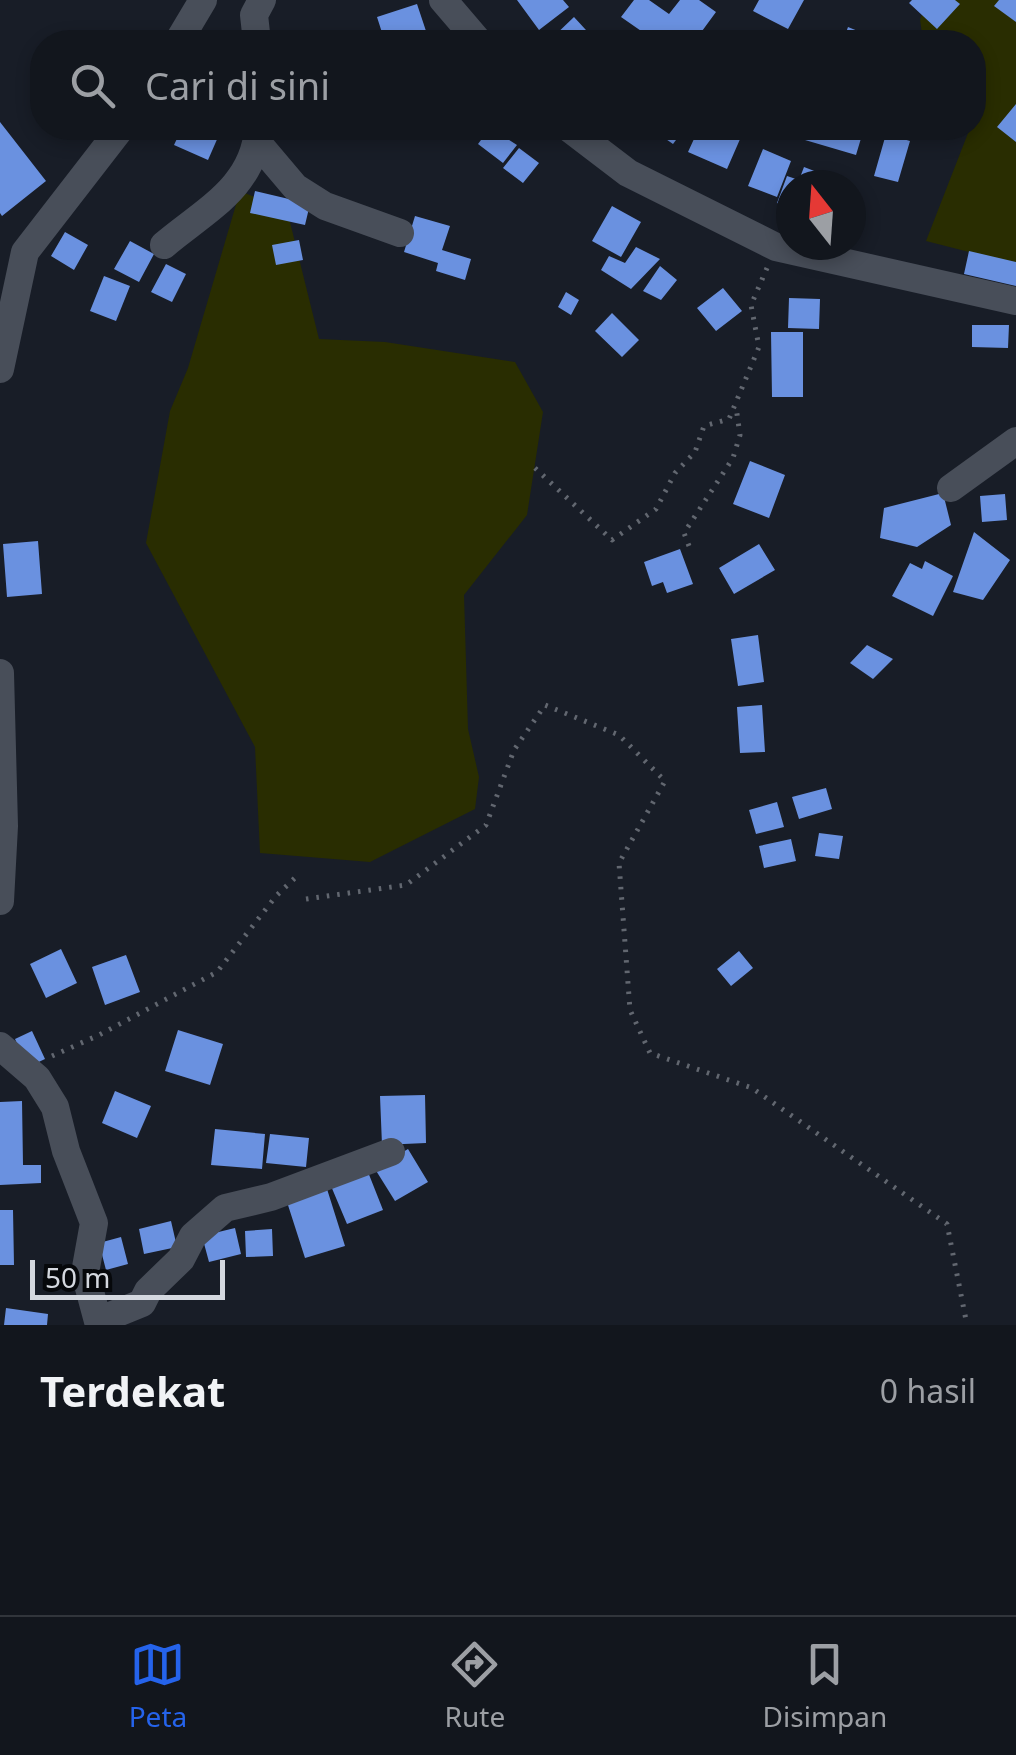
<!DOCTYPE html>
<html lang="id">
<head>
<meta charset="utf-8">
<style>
	body { margin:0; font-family:"Noto Sans",sans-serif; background:#1b1f26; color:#f1f3f6 }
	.compass { position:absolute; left:776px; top:170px; width:90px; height:90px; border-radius:50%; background:#12161d; box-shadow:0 5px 15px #0003; rotate:343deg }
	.scale { position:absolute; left:30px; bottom:25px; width:195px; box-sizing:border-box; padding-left:10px; border:5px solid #d4d8df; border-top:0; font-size:28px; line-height:35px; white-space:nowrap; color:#d4d8df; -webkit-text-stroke:8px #06080b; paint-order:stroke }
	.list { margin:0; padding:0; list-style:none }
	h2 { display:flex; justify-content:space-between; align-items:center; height:130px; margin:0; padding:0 40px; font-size:42px }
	h2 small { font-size:32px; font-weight:400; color:#9c9fa4 }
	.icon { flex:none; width:55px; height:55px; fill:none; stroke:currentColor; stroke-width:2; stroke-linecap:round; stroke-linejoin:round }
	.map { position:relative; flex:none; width:1016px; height:1325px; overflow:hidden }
	.search { position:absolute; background:#12161d; box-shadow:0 5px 15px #0003; left:30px; right:30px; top:30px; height:110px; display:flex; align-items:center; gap:25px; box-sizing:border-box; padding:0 35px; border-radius:40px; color:#9c9fa4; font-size:38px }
	.sheet { height:290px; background:#12161d }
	nav { display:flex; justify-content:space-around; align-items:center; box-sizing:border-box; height:140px; border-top:2px solid #31353b; background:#12161d; font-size:28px; color:#9c9fa4 }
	nav a { display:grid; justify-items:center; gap:5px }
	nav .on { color:#2563eb }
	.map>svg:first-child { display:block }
	.green { fill:#292d01 }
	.building { fill:#6a91e0 }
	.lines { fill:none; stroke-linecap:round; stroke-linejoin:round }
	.path { stroke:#626770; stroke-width:5; stroke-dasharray:2.5 8; stroke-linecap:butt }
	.minor { stroke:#484e59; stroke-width:28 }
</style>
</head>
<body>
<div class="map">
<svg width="1016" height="1325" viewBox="0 0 1016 1325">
	<rect width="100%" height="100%" fill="#181d27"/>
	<path class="green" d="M929,0H1016V264L926,241L970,128H974V42H923L920,19Z
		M240,191L287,210L319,339L385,342L515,362L543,412L527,515L464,595L468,729L479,777L475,809L370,862L260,853L255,747L146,543L170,411L188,368Z"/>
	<path class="building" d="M517,0H563L569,7L539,30Z
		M634,0H649L669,14L680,0H699L716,12L694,42H657L621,17Z
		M759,0H804L788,29L753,11Z
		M912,0H955L960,4L937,29L909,3Z
		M999,0H1016V22L994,6Z
		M417,4L426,31L406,38L408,42H385L377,17Z
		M574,17L597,42H552L550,40Z
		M848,27L885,42H821L825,34L843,41Z
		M1016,104V142L997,127Z
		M0,122L46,181L2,216L0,213Z
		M182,128H222L208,160L174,145Z
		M490,128L517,145L503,163L478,144Z
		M650,128H685L673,144Z
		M699,128L744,130L727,169L688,152Z
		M809,128H837L862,135L856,155L805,140Z
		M886,134L910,141L898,182L874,176Z
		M519,148L539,163L523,183L503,168Z
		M763,149L791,161L777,197L748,186Z
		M804,167L830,177L827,185H791V209L777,203L787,176L799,180Z
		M255,191L310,204L305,225L250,213Z
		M612,206L641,222L621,257L592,241Z
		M415,216L450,226L442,250L471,259L465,280L436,271L438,263L404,252Z
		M65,232L88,245L74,270L51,256Z
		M299,240L303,260L276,265L272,245Z
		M130,241L154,254L139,282L114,269Z
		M636,247L660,259L631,289L601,270L609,256L625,263Z
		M969,251L1016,262V286L964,274Z
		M166,264L186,274L172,302L151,292Z
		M660,266L677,280L661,300L643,291Z
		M104,276L130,286L116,321L90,311Z
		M723,288L742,311L716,331L697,308Z
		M566,292L579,300L571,315L558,307Z
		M789,298L820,299L819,329L788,328Z
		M612,313L639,340L622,357L595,331Z
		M972,325H1009L1008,348L972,347Z
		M771,332H803V397H772Z
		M750,461L785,475L769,518L733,504Z
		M943,493L951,525L917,547L880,538L884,508Z
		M1005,494L1007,520L982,522L980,496Z
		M974,532L1010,560L983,600L953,592Z
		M38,541L42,594L7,597L3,544Z
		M759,544L775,570L734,594L719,568Z
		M680,549L693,584L667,593L663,582L652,586L644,562Z
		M925,561L953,576L933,616L892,596L910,563L922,569Z
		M758,635L764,682L738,686L731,639Z
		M867,645L893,659L873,679L850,663Z
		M762,705L765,752L740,753L737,707Z
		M826,788L832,809L799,819L792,797Z
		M777,802L784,827L756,834L749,810Z
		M819,833L843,836L839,859L815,856Z
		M791,839L796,861L764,868L759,846Z
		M61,949L77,983L46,998L30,964Z
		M739,951L753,968L731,986L717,969Z
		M126,955L140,992L105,1005L92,967Z
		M178,1030L223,1044L210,1085L165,1071Z
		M32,1031L45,1059L28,1067L15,1039Z
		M115,1091L151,1106L137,1138L102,1123Z
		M425,1095L426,1143L382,1145L380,1096Z
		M22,1101L23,1165H41V1183L0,1185V1102Z
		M215,1129L265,1134L262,1169L211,1165Z
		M270,1134L309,1138L306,1167L266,1163Z
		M408,1149L428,1182L395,1201L375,1169Z
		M368,1172L383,1210L347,1224L331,1186Z
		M327,1189L345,1246L305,1258L287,1202Z
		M0,1210H13L14,1265H0Z
		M171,1221L177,1247L144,1254L139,1229Z
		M235,1228L241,1254L209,1262L202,1236Z
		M272,1229L273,1256L246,1257L245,1231Z
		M121,1237L128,1264L106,1270L99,1243Z
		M6,1308L48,1314L47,1325H4Z"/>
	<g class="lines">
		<path class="path" d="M535,468L612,540L656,509L675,473L695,452L704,426L729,419L759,347L751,305L767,268
			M689,546L684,533L733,458L740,435L736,407
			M306,899L406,885L486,825L514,750L545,705L619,735L665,781L619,863L630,1010L650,1053L752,1088L947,1224L967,1325
			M52,1056L99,1035L217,972L276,896L299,874"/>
		<path class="minor" d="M443,0L479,42
			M178,42L203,0
			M257,42L254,15L262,0
			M569,128L628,173L776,247L1016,301
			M257,142L295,187L325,206L400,233
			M164,245C204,211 254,187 258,129
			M0,369L25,252L121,128
			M951,488L1016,441
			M0,673L4,826L0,901
			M0,1046L37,1078L55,1107L66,1151L94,1223L85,1273L99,1325
			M98,1321L142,1303L148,1291L181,1259L193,1236L225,1208L271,1197L391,1152"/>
	</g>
</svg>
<svg class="compass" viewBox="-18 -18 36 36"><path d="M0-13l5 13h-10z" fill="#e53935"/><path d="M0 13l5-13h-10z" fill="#9c9fa4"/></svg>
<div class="scale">50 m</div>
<div class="search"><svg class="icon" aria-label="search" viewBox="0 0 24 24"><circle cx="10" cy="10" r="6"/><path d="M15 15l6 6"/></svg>Cari di sini</div>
</div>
<section class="sheet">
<h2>Terdekat<small>0 hasil</small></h2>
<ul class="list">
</ul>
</section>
<nav>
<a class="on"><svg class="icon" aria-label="map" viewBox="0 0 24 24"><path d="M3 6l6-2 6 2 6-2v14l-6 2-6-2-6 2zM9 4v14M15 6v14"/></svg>Peta</a>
<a><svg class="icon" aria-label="directions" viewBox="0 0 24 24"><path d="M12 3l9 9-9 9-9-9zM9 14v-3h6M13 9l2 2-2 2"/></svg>Rute</a>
<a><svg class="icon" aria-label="saved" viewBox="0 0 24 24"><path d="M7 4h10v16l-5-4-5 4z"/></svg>Disimpan</a>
</nav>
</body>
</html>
